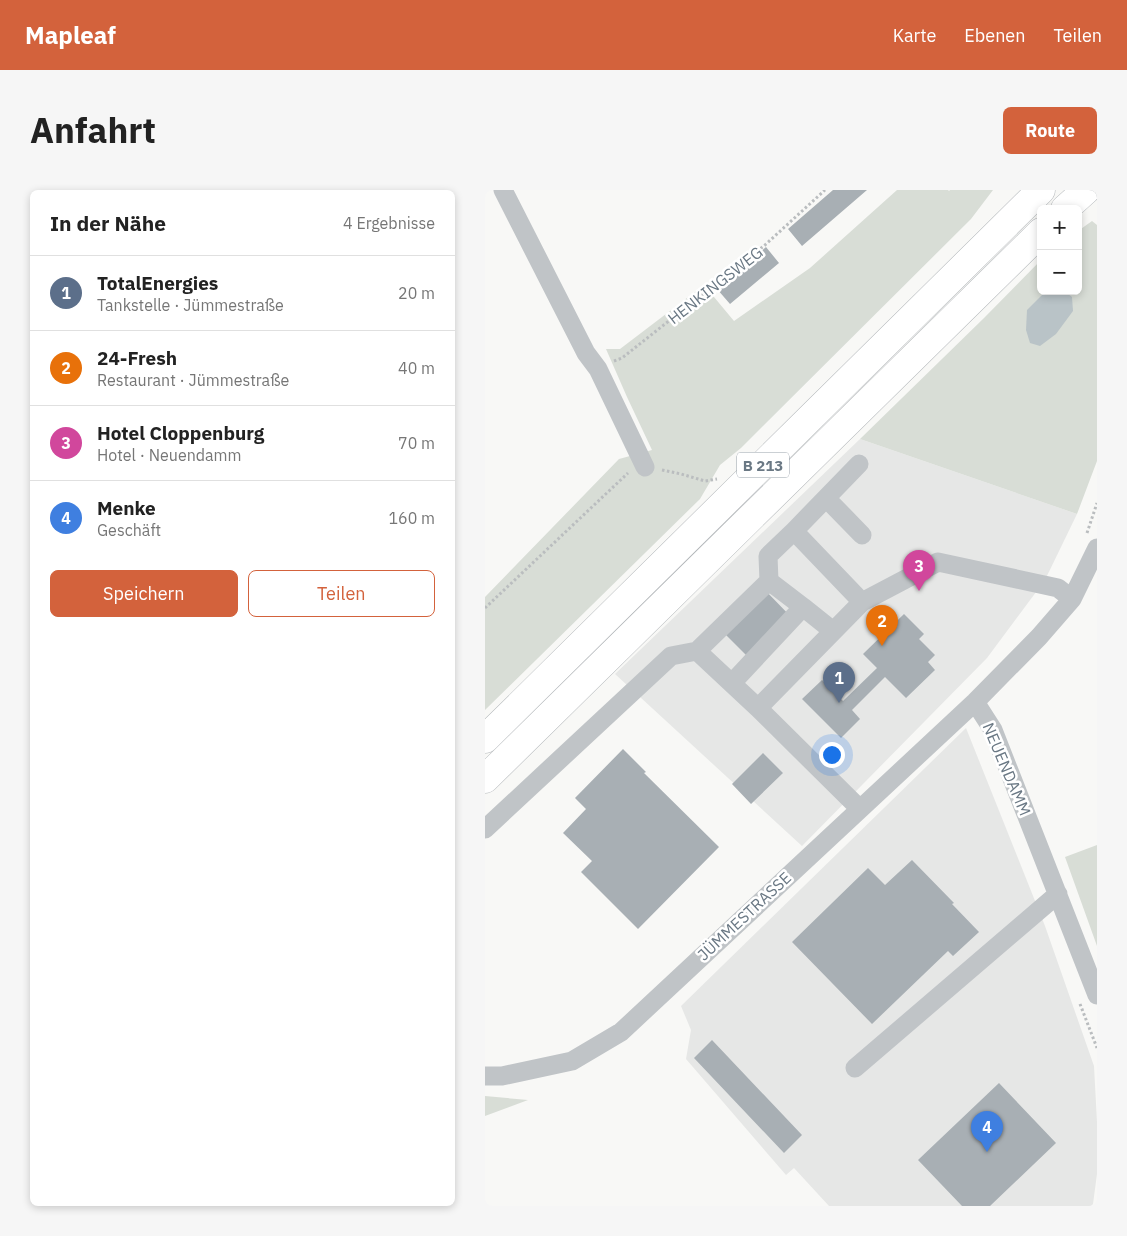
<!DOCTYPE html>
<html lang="de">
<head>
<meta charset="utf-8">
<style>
	body { margin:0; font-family:"IBM Plex Sans",sans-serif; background:#f6f6f6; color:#222 }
	.controls { position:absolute; right:15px; top:15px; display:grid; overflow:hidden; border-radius:8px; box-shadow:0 2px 8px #0003 }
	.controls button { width:45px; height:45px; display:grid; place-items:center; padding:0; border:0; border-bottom:1px solid #e0e0e0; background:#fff; color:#222; font:25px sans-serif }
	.you { position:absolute; left:346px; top:564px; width:18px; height:18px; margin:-12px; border:4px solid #fff; border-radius:50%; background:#1a73e8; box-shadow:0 0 0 8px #1a73e833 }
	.badge { display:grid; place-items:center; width:32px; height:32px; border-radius:50%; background:#d3623c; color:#fff; font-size:16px; font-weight:700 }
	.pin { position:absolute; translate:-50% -41px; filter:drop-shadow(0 1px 2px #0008) }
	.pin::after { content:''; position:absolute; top:26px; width:18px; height:15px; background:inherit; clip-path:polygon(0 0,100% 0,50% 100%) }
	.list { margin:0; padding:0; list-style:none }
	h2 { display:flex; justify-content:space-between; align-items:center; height:65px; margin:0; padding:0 20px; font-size:21px }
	h2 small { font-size:16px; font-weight:400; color:#767676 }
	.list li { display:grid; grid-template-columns:32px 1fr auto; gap:15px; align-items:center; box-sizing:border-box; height:75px; padding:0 20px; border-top:1px solid #e0e0e0 }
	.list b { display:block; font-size:19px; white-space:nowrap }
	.list p { margin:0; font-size:16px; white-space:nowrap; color:#767676 }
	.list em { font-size:16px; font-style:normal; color:#767676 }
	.actions { display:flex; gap:10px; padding:15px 20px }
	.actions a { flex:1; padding:11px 0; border:1px solid #d3623c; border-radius:8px; text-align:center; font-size:18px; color:#d3623c }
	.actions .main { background:#d3623c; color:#fff }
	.map { position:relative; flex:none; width:612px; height:1016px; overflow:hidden; border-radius:8px }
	header { display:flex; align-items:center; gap:30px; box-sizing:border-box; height:70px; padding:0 25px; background:#d3623c; color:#fff }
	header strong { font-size:24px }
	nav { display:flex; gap:28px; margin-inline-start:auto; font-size:18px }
	.intro { display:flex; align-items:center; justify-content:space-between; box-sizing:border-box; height:120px; padding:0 30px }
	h1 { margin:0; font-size:35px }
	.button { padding:12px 22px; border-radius:8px; background:#d3623c; color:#fff; font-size:18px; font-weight:700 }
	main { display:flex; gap:30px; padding:0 30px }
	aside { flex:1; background:#fff; border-radius:8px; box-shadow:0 2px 8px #0003 }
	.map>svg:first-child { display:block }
	.built { fill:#e6e7e6 }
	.green { fill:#d8ddd6 }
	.water { fill:#b9c3c7 }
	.building { fill:#a8afb4 }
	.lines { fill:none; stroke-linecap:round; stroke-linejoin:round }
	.highway-casing { stroke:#b3b7ba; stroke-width:29 }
	.path { stroke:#babdbf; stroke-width:3; stroke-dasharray:2.5 2.5; stroke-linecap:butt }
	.minor { stroke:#c0c4c7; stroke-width:19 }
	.highway { stroke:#fff; stroke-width:28 }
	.labels { text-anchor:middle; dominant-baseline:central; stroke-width:5; stroke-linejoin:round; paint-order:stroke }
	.shield { fill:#fff; stroke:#97a0a9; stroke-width:1 }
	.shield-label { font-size:15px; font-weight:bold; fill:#6a7884 }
	.street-label { font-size:16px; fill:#6a7884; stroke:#fff }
</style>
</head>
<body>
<header>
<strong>Mapleaf</strong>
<nav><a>Karte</a><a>Ebenen</a><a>Teilen</a></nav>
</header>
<div class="intro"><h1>Anfahrt</h1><a class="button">Route</a></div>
<main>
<aside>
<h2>In der Nähe<small>4 Ergebnisse</small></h2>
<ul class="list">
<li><span class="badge" style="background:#5c6f8a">1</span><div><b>TotalEnergies</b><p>Tankstelle · Jümmestraße</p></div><em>20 m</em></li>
<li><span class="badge" style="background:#e8710a">2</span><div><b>24-Fresh</b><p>Restaurant · Jümmestraße</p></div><em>40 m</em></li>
<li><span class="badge" style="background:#d1479c">3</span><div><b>Hotel Cloppenburg</b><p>Hotel · Neuendamm</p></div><em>70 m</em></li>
<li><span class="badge" style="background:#3f7fe0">4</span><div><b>Menke</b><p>Geschäft</p></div><em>160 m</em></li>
</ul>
<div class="actions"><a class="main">Speichern</a><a>Teilen</a></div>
</aside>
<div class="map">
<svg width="612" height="1016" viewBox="0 0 612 1016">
	<rect width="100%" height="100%" fill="#f8f8f6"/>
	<path class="built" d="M375,249L592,324L560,390L502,468L317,656L130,484Z
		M481,538L560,736L609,876L612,932V984L608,1014L606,1016H344L309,978L301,985L201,869L206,840L196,816Z"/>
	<path class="green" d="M412,0H463L464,1L465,0H508L486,29L256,258L235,275L215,309L0,520V407L134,269L167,260L142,207L121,159H135L219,95L249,131L325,78Z
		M607,31L612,35V271L592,324L375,249L499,128L556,70V101H593V41Z
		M612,655V756L580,667Z
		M0,906L43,910L0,926Z"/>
	<path class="water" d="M561,101H579L587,107L588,121L571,144L555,156L545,153L541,140L542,120Z"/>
	<path class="building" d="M348,0H382L317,56L303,39Z
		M281,57L294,73L245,114L232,99Z
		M274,394L311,432L269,473L232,436Z
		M419,424L439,444L434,449L450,465L443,472L450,480L421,508L400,487L367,520L375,529L356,548L317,509L337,490L358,511L392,478L378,464Z
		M138,559L161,582L159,583L234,657L153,739L96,682L107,671L78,643L101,619L90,608Z
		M278,563L298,583L266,614L247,594Z
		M427,670L469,713L467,714L494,742L468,766L463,761L387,834L307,752L383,678L400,695Z
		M227,850L317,945L299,963L209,868Z
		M514,893L571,953L505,1016H477L433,970Z"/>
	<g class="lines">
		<defs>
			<path id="highway" d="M580,19L601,0
				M0,549L556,0
				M0,589L556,42"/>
		</defs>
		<use href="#highway" class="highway-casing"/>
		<path class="path" d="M129,171L137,168L280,55L340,0
			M177,280L196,284L220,291L232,289
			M602,343L612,313
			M0,418L143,283
			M595,814L612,858"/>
		<path class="minor" d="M18,0L101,163L113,179L160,277
			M341,308L377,345
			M309,341L377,412
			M284,391L318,417
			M212,461L284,391L283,366L309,341L374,274
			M247,493L318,417L348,441
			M490,512L508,540L612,805
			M273,518L377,412L453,372L573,398L587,409
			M0,639L186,466L212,461L273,518L375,619
			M370,878L573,704
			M0,886H17L87,871L136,842L490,512L554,447L587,409L612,358"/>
		<use href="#highway" class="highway"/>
	</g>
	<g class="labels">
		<rect class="shield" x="252" y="262.5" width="52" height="25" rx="4"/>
		<g class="shield-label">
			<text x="278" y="275">B 213</text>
		</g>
		<g class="street-label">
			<text transform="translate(230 95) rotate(-38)">HENKINGSWEG</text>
			<text transform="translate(522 579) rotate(67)">NEUENDAMM</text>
			<text transform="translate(259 726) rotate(-43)">JÜMMESTRASSE</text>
		</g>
	</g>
</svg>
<div class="controls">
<button>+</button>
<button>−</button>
</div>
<div class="you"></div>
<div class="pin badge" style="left:354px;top:513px;background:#5c6f8a">1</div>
<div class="pin badge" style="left:397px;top:456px;background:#e8710a">2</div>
<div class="pin badge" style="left:434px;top:401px;background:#d1479c">3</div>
<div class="pin badge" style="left:502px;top:962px;background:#3f7fe0">4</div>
</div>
</main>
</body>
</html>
